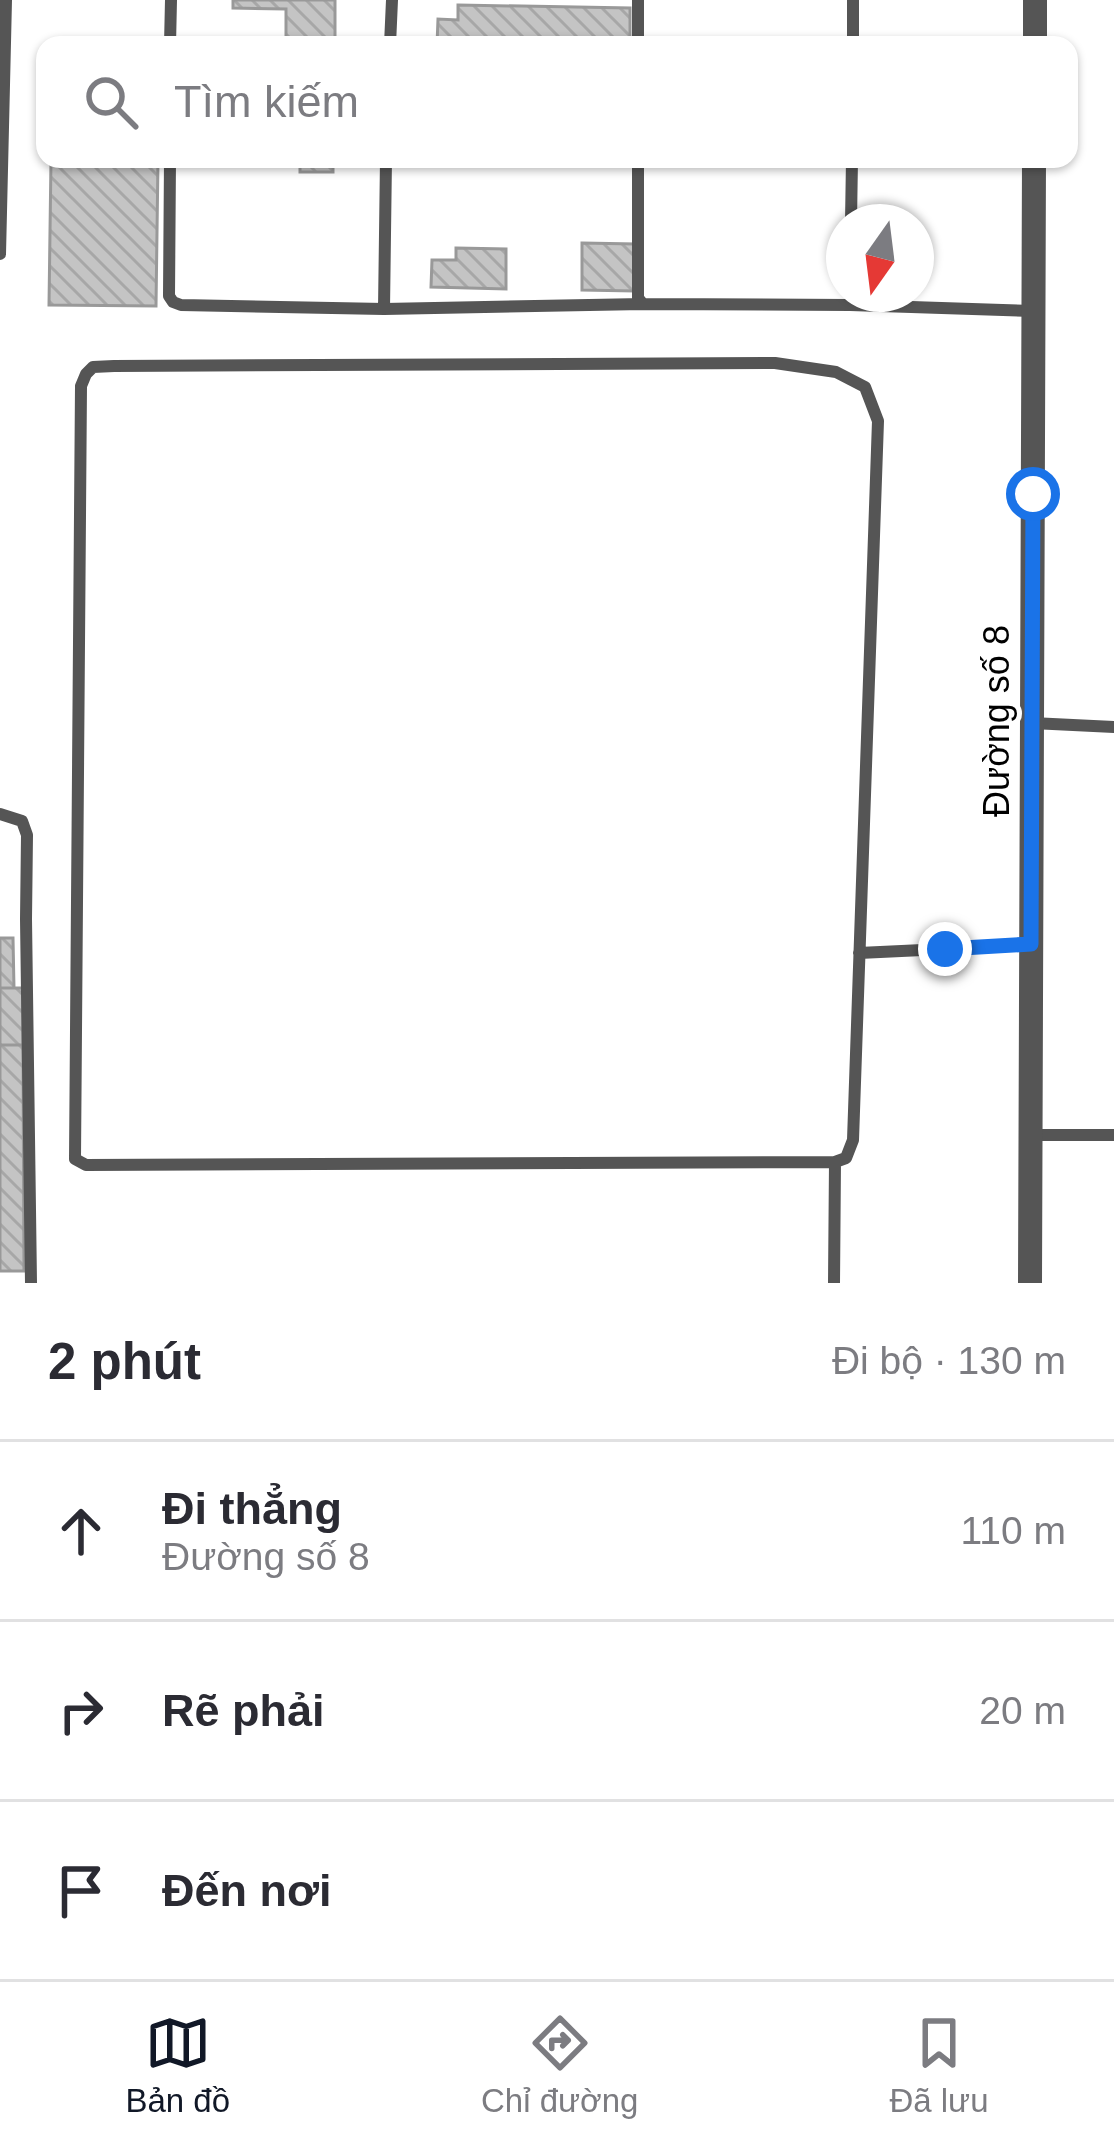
<!DOCTYPE html>
<html lang="vi">
<head>
<meta charset="utf-8">
<style>
	body { margin:0; font-family:Helvetica,sans-serif; background:#f2f2f3; color:#2b2b33 }
	.compass { position:absolute; left:826px; top:204px; width:108px; height:108px; border-radius:50%; background:#fff; box-shadow:0 3px 9px #0004; rotate:194deg }
	.stop { position:absolute; width:36px; height:36px; margin:-27px; border:9px solid #1a73e8; border-radius:50%; background:#fff }
	.stop.end { background:#1a73e8; border-color:#fff; box-shadow:0 3px 12px #0008 }
	.list { margin:0; padding:0; list-style:none }
	h2 { display:flex; justify-content:space-between; align-items:center; height:156px; margin:0; padding:0 48px; font-size:51px }
	h2 small { font-size:39px; font-weight:400; color:#7c7c81 }
	.list li { display:grid; grid-template-columns:78px 1fr auto; gap:36px; align-items:center; box-sizing:border-box; height:180px; padding:0 48px; border-top:3px solid #e1e1e2 }
	.list b { display:block; font-size:45px; white-space:nowrap }
	.list p { margin:0; font-size:39px; white-space:nowrap; color:#7c7c81 }
	.list em { font-size:39px; font-style:normal; color:#7c7c81 }
	.icon { flex:none; width:66px; height:66px; fill:none; stroke:currentColor; stroke-width:2; stroke-linecap:round; stroke-linejoin:round }
	.map { position:relative; flex:none; width:1114px; height:1283px; overflow:hidden }
	.search { position:absolute; background:#fff; box-shadow:0 3px 9px #0004; left:36px; right:36px; top:36px; height:132px; display:flex; align-items:center; gap:30px; box-sizing:border-box; padding:0 42px; border-radius:24px; color:#7c7c81; font-size:45px }
	.sheet { height:696px; background:#fff }
	nav { display:flex; justify-content:space-around; align-items:center; box-sizing:border-box; height:168px; border-top:3px solid #e1e1e2; background:#fff; font-size:33px; color:#7c7c81 }
	nav a { display:grid; justify-items:center; gap:6px }
	nav .on { color:#111827 }
	.map>svg:first-child { display:block }
	.building { fill:url(#building-back-hatch); stroke:#999; stroke-width:3 }
	.lines { fill:none; stroke-linecap:round; stroke-linejoin:round }
	.service { stroke:#555; stroke-width:12 }
	.minor { stroke:#555; stroke-width:24 }
	.route { stroke:#1a73e8; stroke-width:15 }
	.labels { text-anchor:middle; dominant-baseline:central; stroke-width:10; stroke-linejoin:round; paint-order:stroke }
	.street-label { font-size:36px; fill:#000; stroke:#fff }
</style>
</head>
<body>
<div class="map">
<svg width="1114" height="1283" viewBox="0 0 1114 1283">
	<defs>
		<pattern id="building-back-hatch" width="6" height="6" patternUnits="userSpaceOnUse" patternTransform="scale(3)"><rect width="6" height="6" fill="#c4c4c4"/><path d="M-1 5l2 2M0 0l6 6M5-1l2 2" fill="none" stroke="#a7a7a7"/></pattern>
	</defs>
	<rect width="100%" height="100%" fill="#fff"/>
	<path class="building" d="M233,0H335V45H286V9L233,8Z
		M458,5L630,8V45H437L438,19L458,20Z
		M51,159H158L156,306L49,305Z
		M300,159H333V172H300Z
		M582,243L635,244L634,291L582,290Z
		M456,248L506,249V289L431,287L432,260H456Z
		M0,938H13L14,988H0Z
		M0,988H23V1045H0Z
		M0,1045H23L24,1271H0Z"/>
	<g class="lines">
		<path class="service" d="M170,45L171,0
			M390,45L392,0
			M638,45V0
			M853,45V0
			M170,159L169,296L173,302L181,305L384,309L386,159
			M638,159V298L643,304L850,305L1033,311
			M851,222L852,159
			M0,254L6,0
			M384,309L643,304
			M775,363L836,372L865,387L878,421L853,1140L846,1158L835,1162L86,1165L75,1159L81,386L86,374L93,367L114,366Z
			M1032,723L1114,727
			M0,814L22,821L27,835L26,919L31,1283
			M859,953L1030,945
			M1031,1135H1114
			M834,1283L835,1162"/>
		<path class="minor" d="M1035,45V0
			M1030,1283L1034,159"/>
	</g>
	<g class="lines">
		<path class="route" d="M945,949L1031,944L1033,494"/>
	</g>
	<g class="labels">
		<g class="street-label">
			<text transform="translate(996 721) rotate(-90)">Đường số 8</text>
		</g>
	</g>
</svg>
<svg class="compass" viewBox="-18 -18 36 36"><path d="M0-13l5 13h-10z" fill="#e53935"/><path d="M0 13l5-13h-10z" fill="#7c7c81"/></svg>
<div class="stop" style="left:1033px;top:494px"></div>
<div class="stop end" style="left:945px;top:949px"></div>
<div class="search"><svg class="icon" aria-label="search" viewBox="0 0 24 24"><circle cx="10" cy="10" r="6"/><path d="M15 15l6 6"/></svg>Tìm kiếm</div>
</div>
<section class="sheet">
<h2>2 phút<small>Đi bộ · 130 m</small></h2>
<ul class="list">
<li><svg class="icon" aria-label="ahead" viewBox="0 0 24 24"><path d="M12 20V5M6 11l6-6 6 6"/></svg><div><b>Đi thẳng</b><p>Đường số 8</p></div><em>110 m</em></li>
<li><svg class="icon" aria-label="right" viewBox="0 0 24 24"><path d="M7 20v-9h11M14 6l5 5-5 5"/></svg><div><b>Rẽ phải</b></div><em>20 m</em></li>
<li><svg class="icon" aria-label="arrive" viewBox="0 0 24 24"><path d="M6 21V4h12l-3 4 3 4H6"/></svg><div><b>Đến nơi</b></div></li>
</ul>
</section>
<nav>
<a class="on"><svg class="icon" aria-label="map" viewBox="0 0 24 24"><path d="M3 6l6-2 6 2 6-2v14l-6 2-6-2-6 2zM9 4v14M15 6v14"/></svg>Bản đồ</a>
<a><svg class="icon" aria-label="directions" viewBox="0 0 24 24"><path d="M12 3l9 9-9 9-9-9zM9 14v-3h6M13 9l2 2-2 2"/></svg>Chỉ đường</a>
<a><svg class="icon" aria-label="saved" viewBox="0 0 24 24"><path d="M7 4h10v16l-5-4-5 4z"/></svg>Đã lưu</a>
</nav>
</body>
</html>
